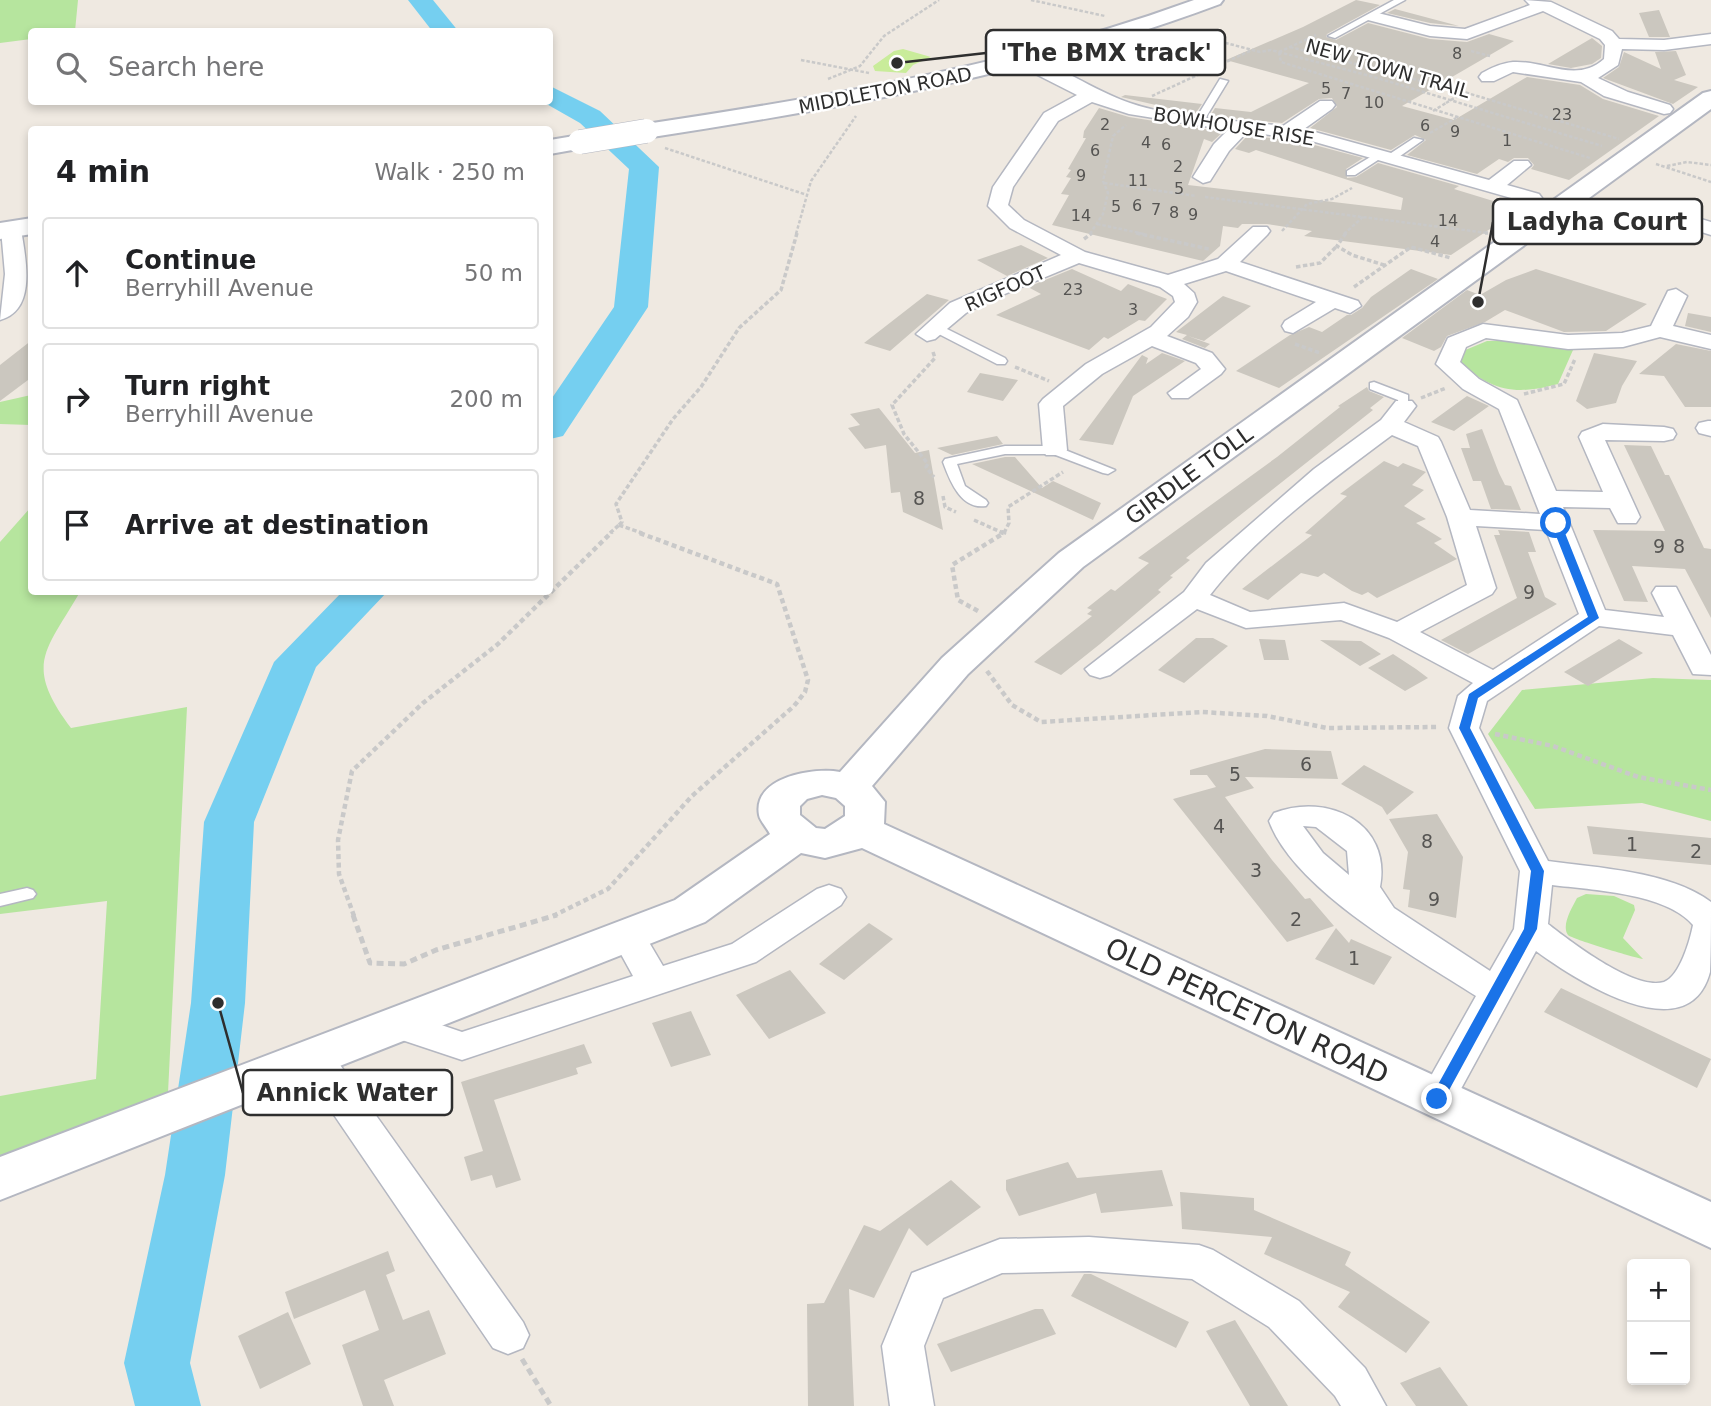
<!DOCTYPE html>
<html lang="en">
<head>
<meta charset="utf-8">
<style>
	body { margin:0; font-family:"DejaVu Sans",sans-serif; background:#f2f2f2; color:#202124 }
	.controls { position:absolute; right:21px; bottom:21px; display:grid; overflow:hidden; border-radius:7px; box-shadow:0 4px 10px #0003 }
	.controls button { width:63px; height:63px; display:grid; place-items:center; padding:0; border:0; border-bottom:2px solid #e0e0e0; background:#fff; color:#202124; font:35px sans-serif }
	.stop { position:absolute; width:21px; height:21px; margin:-16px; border:5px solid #1a73e8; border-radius:50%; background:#fff }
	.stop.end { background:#1a73e8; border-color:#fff; box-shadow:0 2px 7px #0008 }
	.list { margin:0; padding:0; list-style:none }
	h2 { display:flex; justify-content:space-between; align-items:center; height:91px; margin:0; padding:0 28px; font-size:30px }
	h2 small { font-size:23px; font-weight:400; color:#757577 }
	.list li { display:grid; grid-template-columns:46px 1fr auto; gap:21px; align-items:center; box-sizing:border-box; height:112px; margin:0 14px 14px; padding:0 14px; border:2px solid #e0e0e0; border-radius:7px }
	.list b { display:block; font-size:26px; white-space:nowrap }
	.list p { margin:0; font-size:23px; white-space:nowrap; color:#757577 }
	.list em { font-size:23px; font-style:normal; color:#757577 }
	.icon { flex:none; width:38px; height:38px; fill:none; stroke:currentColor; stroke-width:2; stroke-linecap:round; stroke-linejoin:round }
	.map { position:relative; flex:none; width:1711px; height:1406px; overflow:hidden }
	.search { position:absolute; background:#fff; box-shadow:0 4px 10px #0003; left:28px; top:28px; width:525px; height:77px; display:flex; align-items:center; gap:18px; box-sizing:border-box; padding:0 24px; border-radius:7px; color:#757577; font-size:26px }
	.panel { position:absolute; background:#fff; box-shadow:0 4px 10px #0003; left:28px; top:126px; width:525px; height:469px; border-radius:7px }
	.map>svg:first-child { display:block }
	.green { fill:#b6e59e }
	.pitch { fill:#c9ec9a }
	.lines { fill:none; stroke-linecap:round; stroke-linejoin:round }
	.river { fill:#75cff0; fill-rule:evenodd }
	.building { fill:#cbc7bf }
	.service-casing { stroke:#b4b7c1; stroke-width:3 }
	.minor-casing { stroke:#b4b7c1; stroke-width:3 }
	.tertiary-casing { stroke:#b4b7c1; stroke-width:4 }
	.secondary-casing { stroke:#b4b7c1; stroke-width:4 }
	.path-far3 { stroke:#c9c9c9; stroke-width:2.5; stroke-dasharray:3.5 2; stroke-linecap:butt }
	.path-far2 { stroke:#c9c9c9; stroke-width:3.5; stroke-dasharray:4.5 2.5; stroke-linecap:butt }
	.path-far1 { stroke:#c9c9c9; stroke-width:4.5; stroke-dasharray:5 3.5; stroke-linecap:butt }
	.path { stroke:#c9c9c9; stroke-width:5; stroke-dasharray:7 4.5; stroke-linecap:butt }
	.service { fill:#fff; fill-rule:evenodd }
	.minor { fill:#fff; fill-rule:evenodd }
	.tertiary { fill:#fff; fill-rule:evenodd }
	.secondary { fill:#fff; fill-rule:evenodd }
	.secondary-bridge-casing { stroke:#b4b7c1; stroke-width:25; stroke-linecap:butt }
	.path-bridge { stroke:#c9c9c9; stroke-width:2.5; stroke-dasharray:3.5 2; stroke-linecap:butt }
	.secondary-bridge { stroke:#fff; stroke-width:24 }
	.route { fill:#1a73e8 }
	.labels { text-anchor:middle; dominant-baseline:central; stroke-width:5; stroke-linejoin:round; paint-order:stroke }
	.far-number-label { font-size:16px; fill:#555452 }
	.far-street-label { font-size:19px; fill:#2e2e2e; stroke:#fff }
	.number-label { font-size:19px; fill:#555452 }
	.street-label { font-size:23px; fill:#2e2e2e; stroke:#fff }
	.near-street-label { font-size:28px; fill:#2e2e2e; stroke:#fff }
	.leader { fill:none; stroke:#2e2e2e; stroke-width:2.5 }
	.callout-dot { fill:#2e2e2e; stroke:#fff; stroke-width:2.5 }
	.callout { fill:#fff; stroke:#2e2e2e; stroke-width:2.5 }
	.callout-label { font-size:24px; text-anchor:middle; font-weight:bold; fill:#2e2e2e }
</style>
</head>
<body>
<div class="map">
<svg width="1711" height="1406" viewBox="0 0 1711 1406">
	<rect width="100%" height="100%" fill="#efe9e1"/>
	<path class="green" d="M0,0H78L75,31L32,32L31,39L0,43Z
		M1487,341H1512L1573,350L1558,384C1515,396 1490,391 1458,360L1463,351Z
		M31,395V425L0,424V402Z
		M31,507L32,592H80C46,651 23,664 71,728L187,707L168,1093L0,1163V1096L96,1079L107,901L0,914V542Z
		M1653,678L1711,680V821L1642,803L1535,809L1488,734L1522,690Z
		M1586,894L1614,896L1634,905L1635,910L1623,938L1643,959C1632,957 1572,939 1568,935C1561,925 1572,908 1577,898Z"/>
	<path class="pitch" d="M903,49L931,57L913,65L906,73L875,71L873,66L894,51Z"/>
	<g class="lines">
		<path class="river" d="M408,0H433L459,32H433Z
			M550,86L600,111L659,167L648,307L563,436L550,439V401L614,307L629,169L580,123L543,102H550Z
			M342,592H387L316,667L254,822L245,1003L225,1175L190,1363L201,1406H135L124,1363L165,1175L191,1003L204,822L274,662Z"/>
	</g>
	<path class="building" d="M1356,0L1380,5L1327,34L1326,37L1336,40L1368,23L1430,39L1467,42L1489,34L1514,41L1402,106L1454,120L1527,77L1580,85L1603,99L1659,116L1569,180L1531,169L1534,165L1528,158H1514L1508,162L1499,159L1477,174L1407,155L1426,140L1415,135L1391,150L1310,128L1337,107L1332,98L1319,99L1282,123L1210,116L1215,108L1251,112L1309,83L1226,60L1303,27Z
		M1395,9L1459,26L1430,23L1387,13Z
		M1659,10L1670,37H1649L1639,13Z
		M1592,38L1602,46L1601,58L1592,64L1571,68L1548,64Z
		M1676,51L1686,75L1674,80L1698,87L1673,104L1603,78L1619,67L1624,52L1661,69L1655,52Z
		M1125,95L1202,104L1195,114L1121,97Z
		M1099,108L1129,117L1223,132L1212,142L1204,139L1188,185L1401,210L1403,198L1256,150L1249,153L1235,149L1248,135L1307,143L1363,158L1346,169L1347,178L1356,177L1378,163L1459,186L1454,189L1526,211L1498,231L1490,229L1451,255L1304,236L1312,231L1267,224H1242L1238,228L1223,226L1220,246L1203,261L1052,225L1069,195L1061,194L1071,178L1066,177L1071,170L1068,169L1086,138H1083L1084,131Z
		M1021,245L1048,258L1007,276L977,260Z
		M1072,269L1121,291L1128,284L1167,299L1145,321L1139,320L1108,339L1104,337L1089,350L996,315L1041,294L1028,287Z
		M1411,269L1438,279L1279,388L1236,371L1290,335L1309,327L1322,332L1347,315H1351L1362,308L1371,297Z
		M1536,269L1647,304L1606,331L1564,332L1505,310L1485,322L1447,336L1441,347L1434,351L1402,338L1467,290L1480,295L1506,280Z
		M927,294L949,300L890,351L864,343Z
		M1223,296L1251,306L1204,341L1188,336L1210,344L1205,348L1182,339L1187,335L1176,332Z
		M1688,313L1711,317V332L1685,326Z
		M32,340V377L0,401V365Z
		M1676,344L1711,351V407H1685L1664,376L1639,374Z
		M1162,353L1185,361L1133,396L1113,445L1079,440L1142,355L1148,358L1146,364Z
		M1594,353L1637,361L1622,386L1616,403L1587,409L1576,401Z
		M980,373L1018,380L1003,401L967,392Z
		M1367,387L1369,391L1384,397L1370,408L1373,410L1186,558L1190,560L1170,576L1173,577L1158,590L1161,592L1100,644L1061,675L1034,662L1092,616L1087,614L1092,610L1087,608L1111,589L1115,591L1149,563L1138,558L1277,457L1340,407L1338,406Z
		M1467,396L1489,406L1454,431L1431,422Z
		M879,408L915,453L929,450L943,530L903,512L900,492L891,493L886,445L865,449L848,428L860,425L850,414Z
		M1482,429L1499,473L1505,485L1511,486L1521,510L1491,509L1481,481H1473L1461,448H1470L1466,434Z
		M997,436L1003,444L952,455L937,448Z
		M1624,445L1651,446L1665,475H1669L1704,548L1711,549V618L1685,569L1632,566L1648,602L1624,601L1593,530L1665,531Z
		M1005,457H1015L1042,488L1053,481L1101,503L1093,520L972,464Z
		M1384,461L1398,467L1403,463L1426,472L1412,485L1424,490L1404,506L1426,519L1416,523L1442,539L1434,543L1457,559L1377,598L1368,592L1362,595L1352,591L1324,573L1318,577L1301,573L1268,600L1242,589L1312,535L1305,533L1347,496L1340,494Z
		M1498,530L1529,532L1536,552H1528L1545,597L1557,604L1468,654L1441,640L1517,598L1494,535H1500Z
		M1196,638H1213L1228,646L1184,683L1158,670Z
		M1259,639L1285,640L1289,660H1264Z
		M1619,639L1643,653L1588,686L1564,672Z
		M1320,640L1361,641L1381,654L1360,666Z
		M1393,654L1416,669L1428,678L1405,691L1368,668Z
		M1265,749L1331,751L1338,779L1245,777L1254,788L1225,797L1272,860L1305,899L1310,898L1334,926L1287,942L1173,799L1216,787L1207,775H1190V770Z
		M1364,765L1414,792L1387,815L1382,807L1341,784Z
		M1437,814L1463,857L1456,918L1408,907L1410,890L1403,889L1408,852L1389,819Z
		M1587,826L1711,838V865L1593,854Z
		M869,923L893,939L844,980L819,964Z
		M1336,928L1349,943L1351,939L1392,957L1374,985L1315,959Z
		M790,970L826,1013L769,1039L736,995Z
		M1561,988L1711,1059L1697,1088L1544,1012Z
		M691,1011L711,1055L671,1067L652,1023Z
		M584,1044L592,1063L576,1068L578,1074L494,1100L521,1180L496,1188L492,1175L471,1181L464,1157L483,1151L461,1082Z
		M1068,1162L1077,1178L1162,1170L1173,1206L1101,1213L1096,1193L1019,1216L1006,1190V1180Z
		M951,1180L981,1207L927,1246L909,1228L874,1298L849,1289L854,1406H808L807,1304L824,1303L864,1225L880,1231Z
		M1180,1192L1254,1198V1210L1351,1252L1345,1265L1430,1322L1406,1353L1338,1307L1350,1292L1264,1254L1272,1237L1182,1229Z
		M388,1251L395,1271L386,1275L403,1320L429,1310L446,1354L384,1380L394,1406H363L342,1345L379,1330L365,1290L294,1319L285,1292Z
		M1084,1274H1091L1189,1322L1176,1348L1071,1296Z
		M1035,1309H1043L1056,1334L951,1372L937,1344Z
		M288,1312L311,1364L260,1389L238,1336Z
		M1235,1320L1288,1406H1250L1206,1331Z
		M1440,1367L1468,1406H1416L1400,1383Z"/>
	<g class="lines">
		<defs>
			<path id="service" d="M1394,0H1405L1335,38L1328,36Z
				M1220,79L1228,81L1203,122H1197L1195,120Z
				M1414,138L1423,140L1393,161H1385V157Z
				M1377,153L1381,154V158L1355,175H1347V171Z
				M937,324L1005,358L1007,361L1005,364H997L933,331V325Z
				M1374,382L1408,395V409H1400L1398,400L1370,389V383Z
				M1005,446H1055L1115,470L1108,474L1103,473L1053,454H1005L957,464L965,486L986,500L988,503L986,506C961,510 950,481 943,462L945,459Z
				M27,888L33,890L36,894L33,898L0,906V894Z"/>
			<path id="minor" d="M1525,0L1551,2L1612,31L1619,39L1664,40L1711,34V44L1664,50L1622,49L1618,65L1598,78L1628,92L1670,105L1673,109L1670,113L1664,114L1604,96L1581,82L1513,72L1494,81H1482L1479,77L1482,73C1491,68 1502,63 1513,62C1545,60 1576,84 1604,59L1605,45L1600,39L1543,11L1467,39L1430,36L1368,20L1366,17L1374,12L1430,26L1465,29L1530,5Z
				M1022,55C1056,63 1094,91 1130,103C1177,119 1234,120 1283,126L1320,101H1332L1335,105L1332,109L1304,129L1489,180L1514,161H1528L1531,165L1507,185L1539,194L1542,198L1532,204L1308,140L1247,132L1229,151L1210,181L1203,183L1193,177L1214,144L1228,130L1129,114L1092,102L1058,121L1013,187L1008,205L1024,220L1085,252L1168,275L1218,259L1253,227H1267L1270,231L1267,235L1240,262L1358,301L1361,306L1350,313L1335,308L1293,333L1285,331L1282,326L1285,321L1316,302L1226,271L1184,284L1194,293L1197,302L1188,317L1167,336L1212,353L1225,369L1221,374L1188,398H1172L1168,393L1201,369L1196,363L1152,346L1102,374L1063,406L1067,450L1064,455H1046L1043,450L1039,404L1043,399L1086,364L1151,327L1175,302L1173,296L1160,287L1079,263L995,298L966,313L935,339L927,341L916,334L950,303L1061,255L1010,228L988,206L993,187L1044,113L1077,95L1016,64L1013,60L1016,56Z
				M1671,210L1711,222V235L1664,220L1661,216L1664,212Z
				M11,223L21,229C25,256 38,310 0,320L5,274L1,229Z
				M1676,289L1687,296L1673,326L1711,335V349L1660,337L1623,347L1568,349L1486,338L1466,347L1460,362L1479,379L1517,400L1556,491L1603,492L1579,437L1582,432L1603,424L1664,427L1673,429L1676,434L1673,439L1664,441L1605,440L1640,517L1636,523H1618L1610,508L1563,507L1605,610L1664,617L1652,593L1656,587H1676L1711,655V675L1693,674L1673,635L1599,626L1487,701L1479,728L1548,861C1597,868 1670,871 1711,902C1711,924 1711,952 1710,972C1688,1054 1573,978 1536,951L1450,1109L1437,1114L1424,1109L1418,1099L1476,996C1414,956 1295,891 1269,821L1274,813C1328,792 1392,823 1380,887L1394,908L1490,971L1514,929L1520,871L1449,728L1458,696L1473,683L1389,638L1341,620L1246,628L1197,609L1110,675L1100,678L1090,675L1085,669L1184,592L1206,563L1314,469L1381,420L1396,401H1412L1416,406L1404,422L1438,437L1441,442L1470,510L1540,514L1499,409L1463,389L1436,364L1448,338L1483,324L1568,335L1622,333L1651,326L1668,291ZM1392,435L1418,446L1447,517L1467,585L1397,622L1344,603L1250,612L1210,595C1254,537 1334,478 1392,435ZM1476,526L1546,530L1579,614L1493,670L1420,632L1492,594L1496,588ZM1303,826L1316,827L1347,851L1349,875L1323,853ZM1552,885C1592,890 1666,893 1693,925C1690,940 1680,976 1664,982C1635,991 1571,942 1548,924Z
				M1708,421H1711V436L1699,433L1696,428L1699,423Z
				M829,885L841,889L846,897L841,905L756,962L462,1060L387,1035L382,1025L387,1015L400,1011L462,1032L633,976L611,936L616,927L628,924L640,927L663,966L732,944L817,889Z
				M315,1044L328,1048L523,1322L529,1335L523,1348L508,1354L493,1348L302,1068L297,1058L302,1048Z
				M1089,1237L1199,1245L1213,1250L1299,1301L1365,1368L1386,1406H1341L1335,1396L1269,1327L1192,1279L1089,1271L1002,1273L943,1298L924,1346L934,1406H890L882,1346L912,1273L1000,1239Z"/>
			<path id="tertiary" d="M1711,91V109L1083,567L968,674L872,786L885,802L884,824L1711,1202V1248L862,848L825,858L801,853L705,922L0,1200V1157L675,900L770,834C767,828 760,821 759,815C752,777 814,767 840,772L942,658L1059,553L1703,93ZM822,795L836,798L845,806V816L825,829L816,828L800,815V806L807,799Z"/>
			<path id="secondary" d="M1194,0H1223L1220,4C1034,74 842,108 646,138L637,136L634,131L637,126L646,124C832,96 1016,65 1194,0Z
				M580,135L589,137L592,142L589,147L550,154V140Z
				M32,218V234L0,239V223Z"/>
		</defs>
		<use href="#service" class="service-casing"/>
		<use href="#minor" class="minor-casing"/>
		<use href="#tertiary" class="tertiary-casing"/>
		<use href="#secondary" class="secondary-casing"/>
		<path class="path-far3" d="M1031,0L1105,16
			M1173,34L1219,47L1226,43L1260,52L1271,50L1374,77L1602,146
			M1290,47L1464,92L1619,139
			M1471,51L1490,56
			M1279,52L1281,62L1590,158
			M1279,52L1316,35
			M801,60L869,73
			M828,79L860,66L884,36L939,0
			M1152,96L1252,50
			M1433,111L1446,103
			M1430,133L1456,118
			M665,148L807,195
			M1656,164L1711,182
			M1667,166L1687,162L1711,165
			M1104,183L1196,196
			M1205,197L1488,233
			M1097,224L1144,234
			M1282,231L1307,204L1332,199L1352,188
			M796,234L811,181L856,116
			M1090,234L1103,214L1108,193L1103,181L1113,136L1126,125
			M1344,234L1364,216"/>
		<path class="path-far2" d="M1136,233L1209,249
			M1346,233L1337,246L1352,255L1384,265
			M1485,233H1488
			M1084,239L1092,233
			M1296,267L1320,263L1337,246
			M1354,287L1411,247L1451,258
			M1295,344L1320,353
			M933,352L935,358L892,405L904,434L928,464L926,467L934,477
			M1015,367L1049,381
			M1524,394L1564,384L1575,359
			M1421,398L1446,388
			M943,496L945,507L956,512
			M974,520L1003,533
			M619,525L642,533
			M619,525L622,522L616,504L673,419L701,387L739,328L781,290L797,233
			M610,533L619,525
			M1004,533L1009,523L1008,507L1063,472"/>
		<path class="path-far1" d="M978,611L958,600L952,565L1004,533L1001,532
			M987,671L1012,705L1041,722L1202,712L1267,716L1327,728L1438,727
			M1495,734L1553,746L1638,777L1711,790
			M354,916L339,874L338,840L352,771L423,703L498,644L612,532
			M553,916L608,889L692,796L794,706L805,692L808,680L777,584L637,532"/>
		<path class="path" d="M353,915L370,963L404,964L436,950L557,915
			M522,1359L551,1406"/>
		<use href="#service" class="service"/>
		<use href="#minor" class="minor"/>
		<use href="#tertiary" class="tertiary"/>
		<use href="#secondary" class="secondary"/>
		<defs>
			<path id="secondary-bridge" d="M580,142L646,131"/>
		</defs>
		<use href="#secondary-bridge" class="secondary-bridge-casing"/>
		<path class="path-bridge" d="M1446,103L1456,97"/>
		<use href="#secondary-bridge" class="secondary-bridge"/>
	</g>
	<path class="route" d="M1556,520L1561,523L1599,618L1478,698L1470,728L1544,871L1537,929L1442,1103L1437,1104L1430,1099L1524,929L1531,871L1459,728L1469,694L1588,617L1551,523Z"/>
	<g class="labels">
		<g class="far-number-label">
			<text x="1457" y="53">8</text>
			<text x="1326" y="88">5</text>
			<text x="1346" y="93">7</text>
			<text x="1374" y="102">10</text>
			<text x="1562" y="114">23</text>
			<text x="1105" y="124">2</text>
			<text x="1425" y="125">6</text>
			<text x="1455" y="131">9</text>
			<text x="1507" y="140">1</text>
			<text x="1146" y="142">4</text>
			<text x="1166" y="144">6</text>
			<text x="1095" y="150">6</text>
			<text x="1178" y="166">2</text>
			<text x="1081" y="175">9</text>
			<text x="1138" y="180">11</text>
			<text x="1179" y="188">5</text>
			<text x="1137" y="205">6</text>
			<text x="1116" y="206">5</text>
			<text x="1156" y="209">7</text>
			<text x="1174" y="212">8</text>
			<text x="1193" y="214">9</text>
			<text x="1081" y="215">14</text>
			<text x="1448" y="220">14</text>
			<text x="1435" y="241">4</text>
			<text x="1073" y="289">23</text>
			<text x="1133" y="309">3</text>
		</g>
		<g class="far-street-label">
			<text transform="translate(1388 68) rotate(16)">NEW TOWN TRAIL</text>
			<text transform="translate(885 90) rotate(-11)">MIDDLETON ROAD</text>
			<text transform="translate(1234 126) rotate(9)">BOWHOUSE RISE</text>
			<text transform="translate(1005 288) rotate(-24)">RIGFOOT</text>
		</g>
		<g class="number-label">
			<text x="919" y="498">8</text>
			<text x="1659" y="546">9</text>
			<text x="1679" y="546">8</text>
			<text x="1529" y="592">9</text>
			<text x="1306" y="764">6</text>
			<text x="1235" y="774">5</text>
			<text x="1219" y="826">4</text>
			<text x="1427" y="841">8</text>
			<text x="1632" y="844">1</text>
			<text x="1696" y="851">2</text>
			<text x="1256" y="870">3</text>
			<text x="1434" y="899">9</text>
			<text x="1296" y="919">2</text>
			<text x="1354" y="958">1</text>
		</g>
		<g class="street-label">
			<text transform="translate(1189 475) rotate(-36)">GIRDLE TOLL</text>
		</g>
		<g class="near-street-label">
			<text transform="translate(1247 1011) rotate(25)">OLD PERCETON ROAD</text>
		</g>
	</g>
	<path class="leader" d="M897 63L986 53M1478 302L1493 222M218 1003L243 1093"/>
	<g class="callout-dot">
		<circle cx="897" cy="63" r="7"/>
		<circle cx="1478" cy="302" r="7"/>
		<circle cx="218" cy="1003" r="7"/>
	</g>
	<g class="callout">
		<rect x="986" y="30" width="239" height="45" rx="7"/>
		<rect x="1493" y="199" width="209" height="45" rx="7"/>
		<rect x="243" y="1070" width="209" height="45" rx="7"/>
	</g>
	<g class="callout-label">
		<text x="1106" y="61">'The BMX track'</text>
		<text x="1597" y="230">Ladyha Court</text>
		<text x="347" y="1101">Annick Water</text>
	</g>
</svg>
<div class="controls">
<button>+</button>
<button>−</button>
</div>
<div class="stop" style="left:1556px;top:523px"></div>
<div class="stop end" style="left:1437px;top:1099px"></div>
<div class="search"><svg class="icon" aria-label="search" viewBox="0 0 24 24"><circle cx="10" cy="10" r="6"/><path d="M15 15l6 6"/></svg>Search here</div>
<section class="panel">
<h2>4 min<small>Walk · 250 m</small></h2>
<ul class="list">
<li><svg class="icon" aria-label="ahead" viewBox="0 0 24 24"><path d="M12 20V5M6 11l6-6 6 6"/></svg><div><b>Continue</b><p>Berryhill Avenue</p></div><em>50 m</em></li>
<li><svg class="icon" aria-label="right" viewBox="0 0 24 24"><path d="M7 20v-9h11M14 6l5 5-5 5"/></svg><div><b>Turn right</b><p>Berryhill Avenue</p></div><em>200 m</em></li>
<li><svg class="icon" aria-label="arrive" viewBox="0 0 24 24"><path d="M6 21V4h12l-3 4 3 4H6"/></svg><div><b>Arrive at destination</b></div></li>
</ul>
</section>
</div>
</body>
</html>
